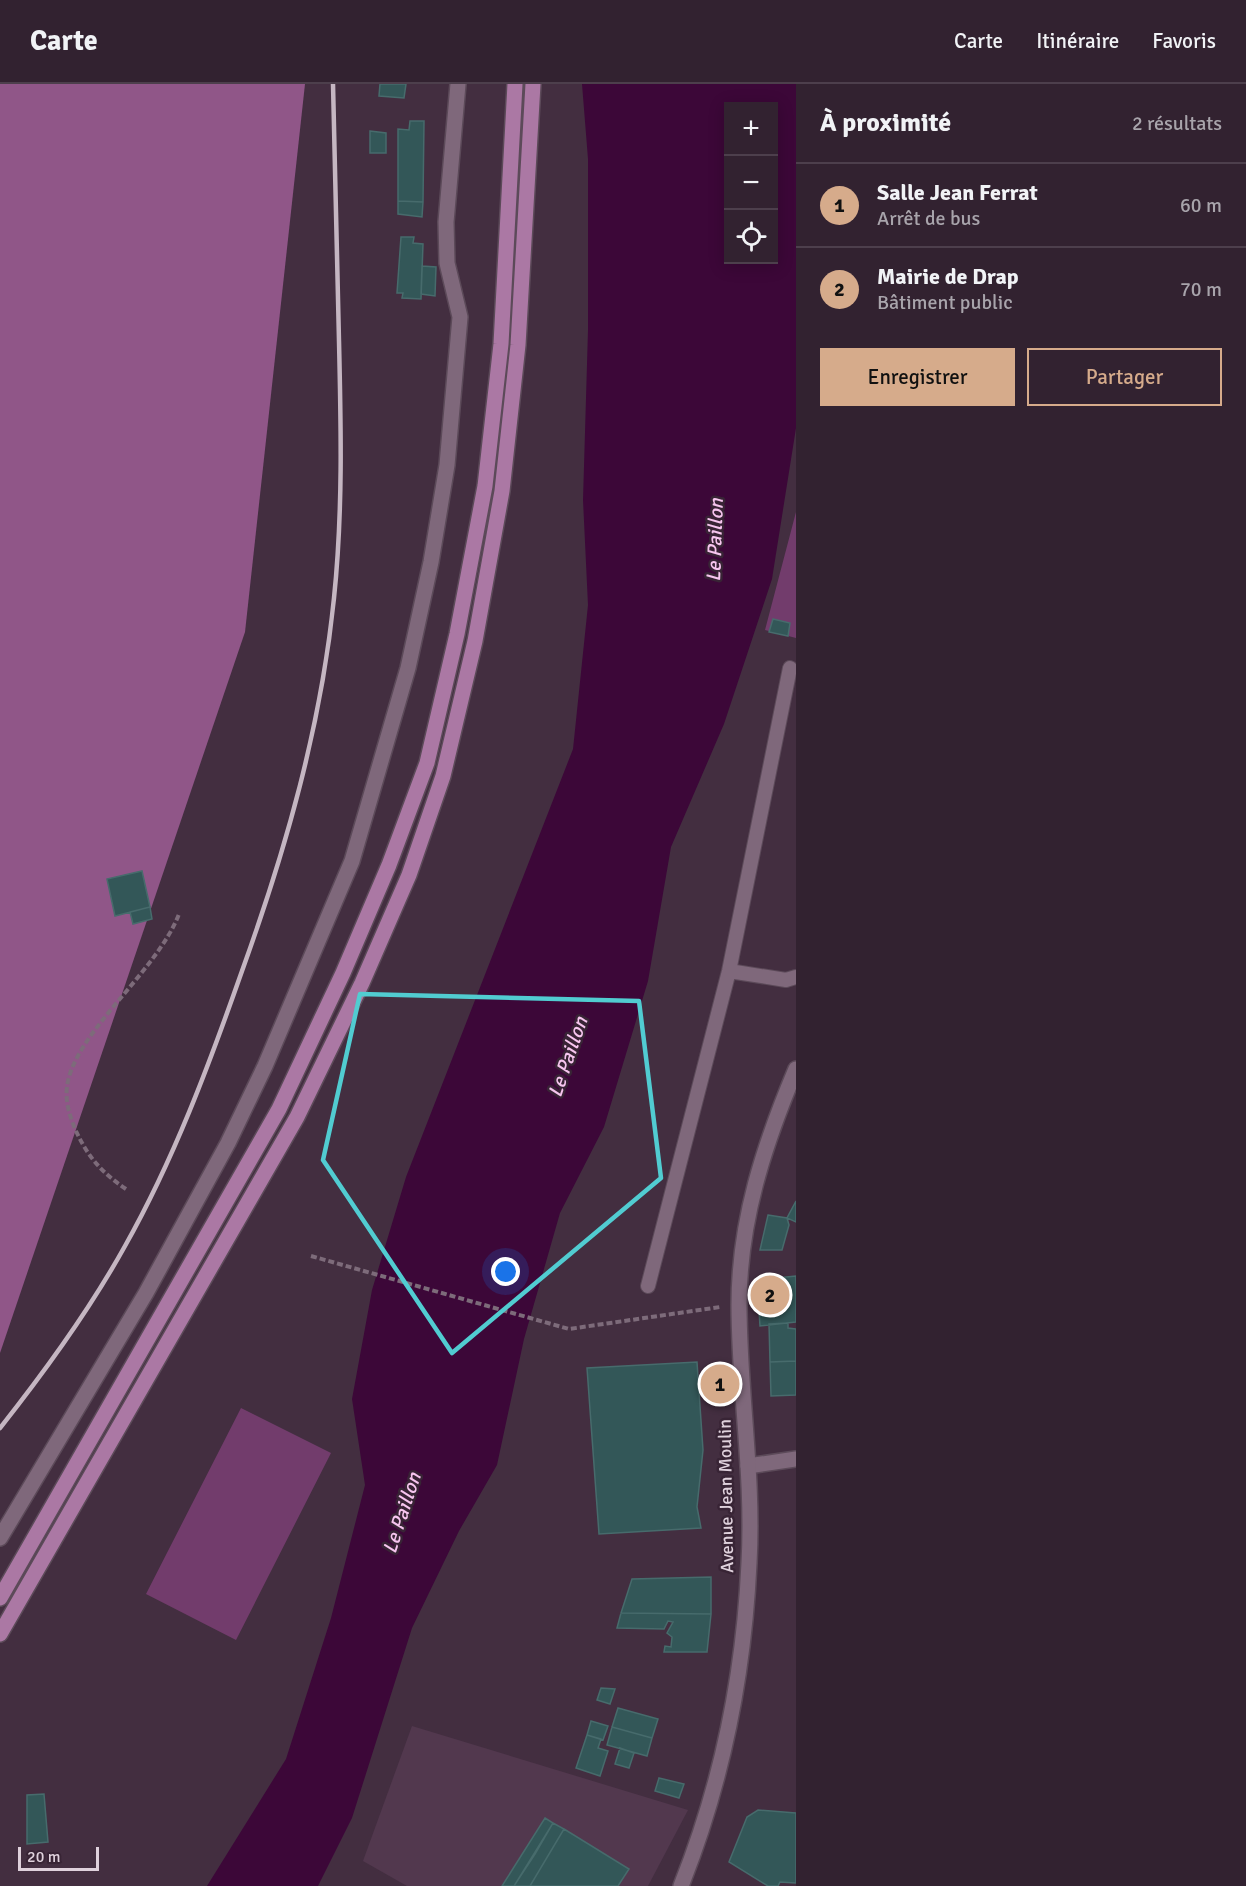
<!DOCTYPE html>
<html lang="fr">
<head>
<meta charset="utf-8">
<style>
	body { margin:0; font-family:Signika,sans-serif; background:#3d2f3c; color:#f1f3f6 }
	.controls { position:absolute; right:18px; top:18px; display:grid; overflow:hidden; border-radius:0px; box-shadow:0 3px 15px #0003 }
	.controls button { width:54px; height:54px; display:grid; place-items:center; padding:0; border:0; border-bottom:2px solid #4d3f4c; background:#322230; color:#f1f3f6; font:30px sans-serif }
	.scale { position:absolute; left:18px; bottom:15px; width:81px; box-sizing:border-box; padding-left:6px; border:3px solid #dfd1dc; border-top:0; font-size:16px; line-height:21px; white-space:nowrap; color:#dfd1dc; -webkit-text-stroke:4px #382435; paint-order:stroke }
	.you { position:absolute; left:506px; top:1188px; width:21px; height:21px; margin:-15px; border:4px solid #fff; border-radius:50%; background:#1a73e8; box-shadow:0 0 0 9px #1a73e833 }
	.badge { display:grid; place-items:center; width:39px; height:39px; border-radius:50%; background:#d6ab8b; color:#111; font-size:20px; font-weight:700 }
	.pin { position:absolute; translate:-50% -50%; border:3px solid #fff; box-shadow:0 2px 6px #0006 }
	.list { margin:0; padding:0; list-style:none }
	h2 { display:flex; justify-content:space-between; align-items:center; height:78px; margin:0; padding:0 24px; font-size:26px }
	h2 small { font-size:20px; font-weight:400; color:#a8a4ab }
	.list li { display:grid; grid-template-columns:39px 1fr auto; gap:18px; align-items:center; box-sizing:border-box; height:84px; padding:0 24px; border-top:2px solid #4d3f4c }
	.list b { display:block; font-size:22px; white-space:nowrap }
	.list p { margin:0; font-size:20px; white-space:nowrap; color:#a8a4ab }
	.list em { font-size:20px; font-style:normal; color:#a8a4ab }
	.actions { display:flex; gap:12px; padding:18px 24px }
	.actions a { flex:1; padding:14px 0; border:2px solid #d6ab8b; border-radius:0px; text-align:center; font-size:21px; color:#d6ab8b }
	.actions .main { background:#d6ab8b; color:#111 }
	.icon { flex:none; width:33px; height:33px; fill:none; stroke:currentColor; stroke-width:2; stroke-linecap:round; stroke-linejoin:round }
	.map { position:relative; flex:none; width:796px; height:1802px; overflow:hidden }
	header { display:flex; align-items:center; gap:36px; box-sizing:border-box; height:84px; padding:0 30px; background:#322230; border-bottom:2px solid #4d3f4c }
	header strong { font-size:28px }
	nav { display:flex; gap:33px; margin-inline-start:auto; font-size:21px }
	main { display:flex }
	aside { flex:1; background:#322230 }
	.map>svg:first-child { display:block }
	.built { fill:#52384e }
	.green { fill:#723c6c }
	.forest { fill:#905688 }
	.water { fill:#3c0738; fill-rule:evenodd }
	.building { fill:#335758; stroke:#476b6c; stroke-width:1.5 }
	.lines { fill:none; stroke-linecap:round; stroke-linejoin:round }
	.lane-casing { stroke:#5c4a59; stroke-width:16 }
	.street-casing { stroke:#5c4a59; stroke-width:18 }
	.secondary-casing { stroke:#5c4a59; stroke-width:18 }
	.primary-casing { stroke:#5c4a59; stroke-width:18 }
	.path { stroke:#7d6b7a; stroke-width:4; stroke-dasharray:6 3; stroke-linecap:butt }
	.lane { stroke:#7f687b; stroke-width:14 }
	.street { stroke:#7f687b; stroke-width:15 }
	.secondary { stroke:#7f687b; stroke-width:15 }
	.primary { stroke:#ab78a4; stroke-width:15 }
	.rail { stroke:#c5b6c2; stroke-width:4.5 }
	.marked { fill:none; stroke:#51ccd1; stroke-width:4.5; stroke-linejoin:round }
	.labels { text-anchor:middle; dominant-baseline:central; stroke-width:5; stroke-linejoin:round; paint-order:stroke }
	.street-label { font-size:18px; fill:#dfd1dc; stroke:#382435 }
	.water-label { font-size:20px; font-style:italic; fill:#f7c5ef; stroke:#382435 }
</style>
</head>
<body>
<header>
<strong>Carte</strong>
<nav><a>Carte</a><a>Itinéraire</a><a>Favoris</a></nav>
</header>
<main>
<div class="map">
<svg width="796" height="1802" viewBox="0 0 796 1802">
	<rect width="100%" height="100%" fill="#432e40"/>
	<path class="built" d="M412,1642L688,1726L648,1802H407L363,1777Z"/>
	<path class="green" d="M796,428V554L765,546Z
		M241,1324L331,1369L236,1556L146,1510Z"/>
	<path class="forest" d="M0,0H305L245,548L0,1269Z"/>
	<path class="water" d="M582,0H796V344L772,495L724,640L671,763L648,897L604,1043L560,1129L524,1255L497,1381L459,1447L412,1544L352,1734L318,1802H207L286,1675L331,1534L365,1401L352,1315L372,1206L406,1093L573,665L588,521L583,416L588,246V75ZM728,22H774V176H728Z"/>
	<path class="building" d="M380,0H406L404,14L379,12Z
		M410,37H424L423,118L398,117V45L409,46Z
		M370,47L386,49V69H370Z
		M398,117L423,118L422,133L398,130Z
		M401,153H414L413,159L423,160L421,215L402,214L403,209H397Z
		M422,182L436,183L435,212L421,210Z
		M773,535L790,539L788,552L769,548Z
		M142,787L150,823L115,832L107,795Z
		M150,823L152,835L133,840L130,828Z
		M796,1117V1138L787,1134Z
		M768,1131L787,1134L789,1141L782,1166H760Z
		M796,1192V1238L760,1242L757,1196Z
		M788,1239V1244L796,1245V1277L770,1278L769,1240Z
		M796,1277V1311L771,1312L770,1278Z
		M697,1278L703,1366L697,1423L701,1444L599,1450L587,1284Z
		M711,1493V1530L621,1529L632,1495Z
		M621,1529L711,1530L707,1568H664L665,1562L671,1563L672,1553L667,1549L673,1538L668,1537L664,1545L617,1544Z
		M601,1604L615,1605L610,1620L597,1616Z
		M618,1624L658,1635L652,1654L612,1643Z
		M591,1637L608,1642L603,1656L587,1651Z
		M612,1643L652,1654L647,1672L607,1661Z
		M587,1651L601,1655L598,1664L608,1667L600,1692L576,1684Z
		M620,1664L634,1669L629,1684L615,1680Z
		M659,1694L684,1700L679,1714L655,1707Z
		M44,1710L48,1758L27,1760V1711Z
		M758,1726L796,1729V1799L780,1798L778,1802H768L729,1778L747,1733Z
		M545,1734L553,1739L535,1770L514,1802H502Z
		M553,1739L564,1745L530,1802H514Z
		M564,1745L629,1785L618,1802H530Z"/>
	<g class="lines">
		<defs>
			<path id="lane" d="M729,887L786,896L796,893
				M648,1202L729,887L790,584"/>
			<path id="street" d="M748,1382L796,1375
				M0,1454L146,1209L228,1059L265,982L352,777L408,584L431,478L447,381L460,233L447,179L446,138L458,0"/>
			<path id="secondary" d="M681,1802C722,1699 744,1590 749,1479C754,1393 739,1307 739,1221C739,1137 764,1061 796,985"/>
			<path id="primary" d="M0,1514L279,1025L343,889L389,781L427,679L457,550L485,402L501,260L515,0
				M0,1550L297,1033L362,899L409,791L443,692L475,557L502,407L518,261L533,0"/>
		</defs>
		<use href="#lane" class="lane-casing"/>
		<use href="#street" class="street-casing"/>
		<use href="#secondary" class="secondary-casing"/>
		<use href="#primary" class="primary-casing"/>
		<path class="path" d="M126,1105C102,1089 88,1073 76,1047C70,1033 65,1018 67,1003C73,950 157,888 179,830
			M311,1172L569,1245L720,1223"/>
		<use href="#lane" class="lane"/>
		<use href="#street" class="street"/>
		<use href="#secondary" class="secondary"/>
		<use href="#primary" class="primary"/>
		<path class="rail" d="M0,1344C46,1286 89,1227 125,1162C174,1075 209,981 242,887C286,765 321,642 334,514C343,428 341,342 339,257C337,171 335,86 333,0"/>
	</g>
	<path class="marked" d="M360,910L639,917L661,1094L452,1269L323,1076Z"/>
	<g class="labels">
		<g class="street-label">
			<text transform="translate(726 1412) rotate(-91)">Avenue Jean Moulin</text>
		</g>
		<g class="water-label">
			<text transform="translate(715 456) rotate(-88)">Le Paillon</text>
			<text transform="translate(568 973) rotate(-71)">Le Paillon</text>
			<text transform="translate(402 1429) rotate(-72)">Le Paillon</text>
		</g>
	</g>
</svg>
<div class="controls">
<button>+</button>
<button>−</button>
<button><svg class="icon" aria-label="locate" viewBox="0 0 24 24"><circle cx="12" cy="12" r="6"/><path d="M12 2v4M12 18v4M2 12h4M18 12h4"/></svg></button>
</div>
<div class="scale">20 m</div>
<div class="you"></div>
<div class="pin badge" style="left:720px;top:1300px">1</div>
<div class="pin badge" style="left:770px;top:1211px">2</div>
</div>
<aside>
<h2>À proximité<small>2 résultats</small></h2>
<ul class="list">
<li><span class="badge">1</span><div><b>Salle Jean Ferrat</b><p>Arrêt de bus</p></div><em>60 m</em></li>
<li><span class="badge">2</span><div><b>Mairie de Drap</b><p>Bâtiment public</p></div><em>70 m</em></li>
</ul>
<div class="actions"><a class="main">Enregistrer</a><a>Partager</a></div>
</aside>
</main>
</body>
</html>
